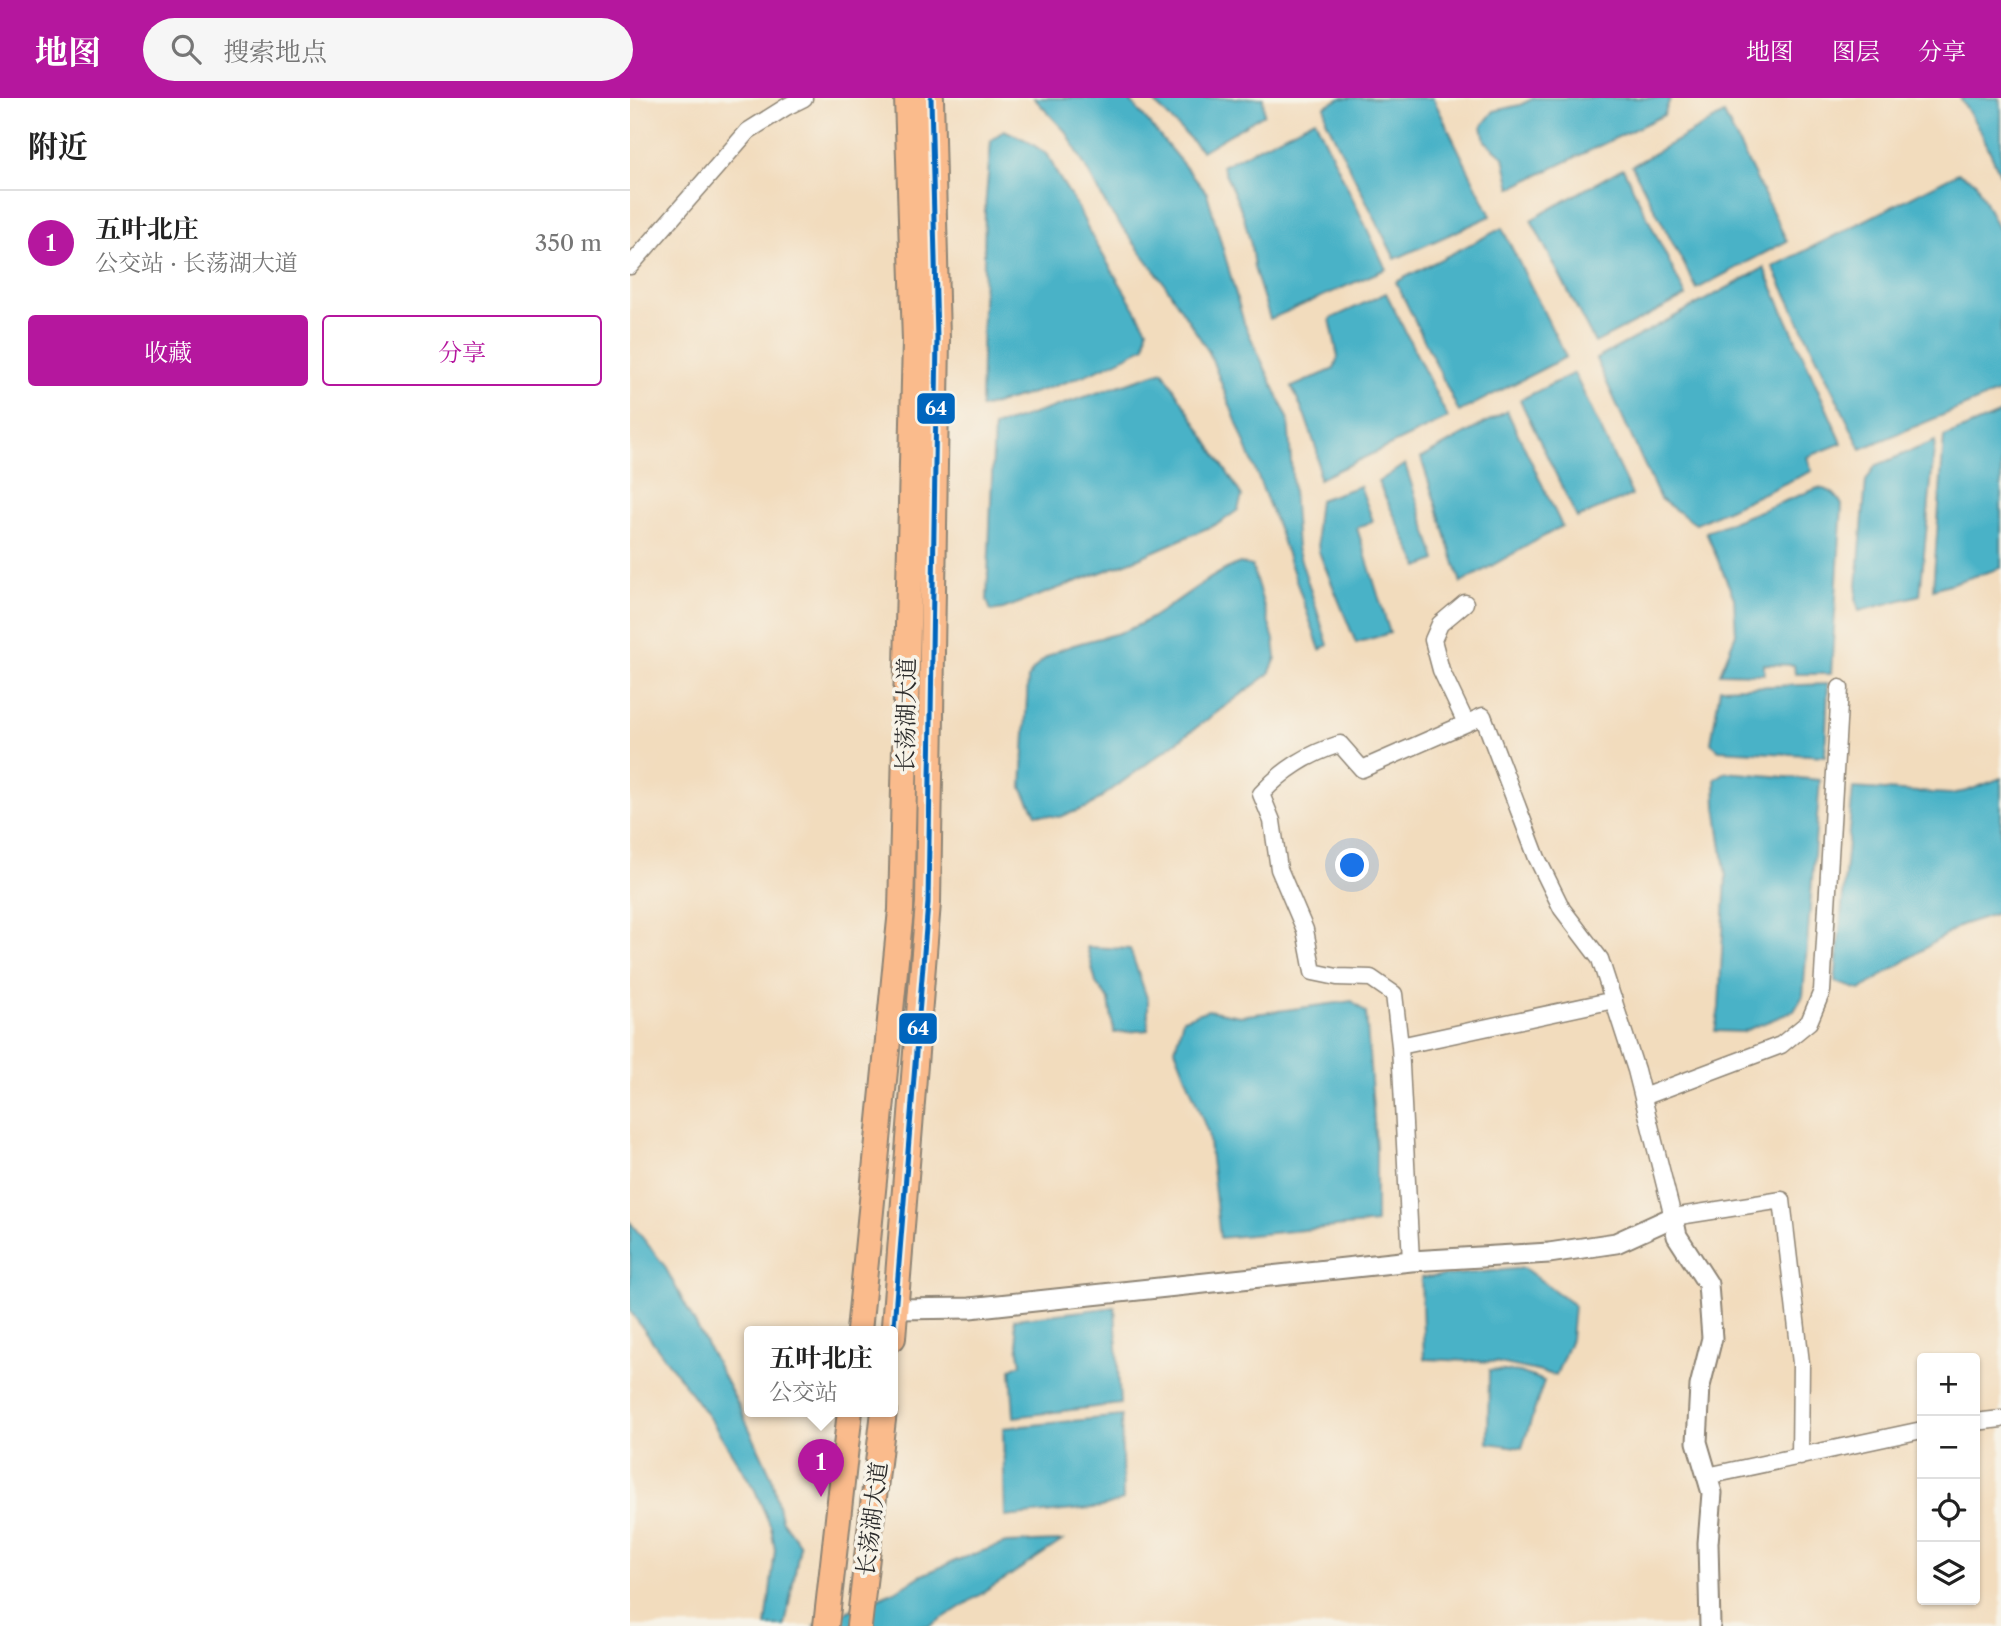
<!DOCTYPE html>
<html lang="zh">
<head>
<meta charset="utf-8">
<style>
	body { margin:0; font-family:"Libre Caslon Text","Noto Serif SC",serif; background:#f6f6f6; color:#222 }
	.controls { position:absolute; right:21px; bottom:21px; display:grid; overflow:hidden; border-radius:7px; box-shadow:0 2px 5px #0004 }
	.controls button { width:63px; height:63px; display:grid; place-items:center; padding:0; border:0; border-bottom:2px solid #e0e0e0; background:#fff; color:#222; font:35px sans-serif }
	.you { position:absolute; left:723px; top:768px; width:24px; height:24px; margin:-18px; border:5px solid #fff; border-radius:50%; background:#1a73e8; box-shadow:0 0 0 10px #1a73e833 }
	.badge { display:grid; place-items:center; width:46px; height:46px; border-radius:50%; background:#b5179e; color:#fff; font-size:23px; font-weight:700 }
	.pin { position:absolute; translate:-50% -58px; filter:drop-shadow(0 2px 4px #0008) }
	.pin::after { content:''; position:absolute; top:37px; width:24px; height:21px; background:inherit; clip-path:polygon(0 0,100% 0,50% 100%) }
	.popup { position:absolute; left:114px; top:1228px; width:154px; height:91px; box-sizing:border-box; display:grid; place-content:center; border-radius:7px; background:#fff; filter:drop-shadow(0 2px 5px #0005); font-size:23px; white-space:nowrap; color:#767676 }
	.popup b { font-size:26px; color:#222 }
	.popup::after { content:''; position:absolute; left:50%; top:100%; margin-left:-14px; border:14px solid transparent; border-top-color:#fff }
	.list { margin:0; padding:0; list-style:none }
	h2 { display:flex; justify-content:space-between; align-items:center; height:91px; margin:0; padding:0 28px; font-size:30px }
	h2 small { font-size:23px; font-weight:400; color:#767676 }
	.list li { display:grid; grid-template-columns:46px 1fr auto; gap:21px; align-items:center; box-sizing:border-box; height:105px; padding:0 28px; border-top:2px solid #e0e0e0 }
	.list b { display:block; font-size:26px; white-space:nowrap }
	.list p { margin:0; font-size:23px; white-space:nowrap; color:#767676 }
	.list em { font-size:23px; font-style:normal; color:#767676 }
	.actions { display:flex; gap:14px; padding:21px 28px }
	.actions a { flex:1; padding:16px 0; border:2px solid #b5179e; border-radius:7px; text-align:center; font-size:24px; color:#b5179e }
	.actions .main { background:#b5179e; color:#fff }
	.icon { flex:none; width:38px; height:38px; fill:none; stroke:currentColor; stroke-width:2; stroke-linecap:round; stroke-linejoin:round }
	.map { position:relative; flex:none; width:1371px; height:1528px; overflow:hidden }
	header { display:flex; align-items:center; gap:42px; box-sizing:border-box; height:98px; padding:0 35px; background:#b5179e; color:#fff }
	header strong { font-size:33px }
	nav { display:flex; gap:38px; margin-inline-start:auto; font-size:24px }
	.search { width:490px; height:63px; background:#f6f6f6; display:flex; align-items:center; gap:18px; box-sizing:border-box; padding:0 24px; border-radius:38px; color:#767676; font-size:26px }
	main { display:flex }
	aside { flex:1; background:#fff }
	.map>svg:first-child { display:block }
	.water { fill:#49b2c7; stroke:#3a6e79; stroke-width:2 }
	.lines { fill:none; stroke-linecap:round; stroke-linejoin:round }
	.minor-casing { stroke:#8e8474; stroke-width:19 }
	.tertiary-casing { stroke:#8e8474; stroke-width:23 }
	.primary-casing { stroke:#8e8474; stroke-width:28 }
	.minor { stroke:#fff; stroke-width:16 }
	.tertiary { stroke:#fff; stroke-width:19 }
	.primary { stroke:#fabb8c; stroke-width:24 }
	.bus-1-casing { stroke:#f7f3e8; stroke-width:10 }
	.bus-1 { stroke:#0065bd; stroke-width:5 }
	.labels { text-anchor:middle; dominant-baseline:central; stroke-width:7; stroke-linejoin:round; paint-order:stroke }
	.street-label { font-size:23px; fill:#2b2b2b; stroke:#f7f3e8 }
	.line-badge { stroke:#f7f3e8; stroke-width:2.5 }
	.badge-label { font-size:19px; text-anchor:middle; font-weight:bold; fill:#fff }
</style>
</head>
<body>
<header>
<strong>地图</strong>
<div class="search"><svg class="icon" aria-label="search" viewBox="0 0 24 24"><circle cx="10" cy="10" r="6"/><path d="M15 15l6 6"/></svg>搜索地点</div>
<nav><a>地图</a><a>图层</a><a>分享</a></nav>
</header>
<main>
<aside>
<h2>附近<small></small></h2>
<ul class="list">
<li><span class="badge">1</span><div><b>五叶北庄</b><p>公交站 · 长荡湖大道</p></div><em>350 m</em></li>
</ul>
<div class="actions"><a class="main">收藏</a><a>分享</a></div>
</aside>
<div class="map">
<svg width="1371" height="1528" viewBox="0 0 1371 1528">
	<rect width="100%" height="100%" fill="#f7f3e8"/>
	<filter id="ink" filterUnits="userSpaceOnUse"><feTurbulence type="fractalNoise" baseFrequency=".0143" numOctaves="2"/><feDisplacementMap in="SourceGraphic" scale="14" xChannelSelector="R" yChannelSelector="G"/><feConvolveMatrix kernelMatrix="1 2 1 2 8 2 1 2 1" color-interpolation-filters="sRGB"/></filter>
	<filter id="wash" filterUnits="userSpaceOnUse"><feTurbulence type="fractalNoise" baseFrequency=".00686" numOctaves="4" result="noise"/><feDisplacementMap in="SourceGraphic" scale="28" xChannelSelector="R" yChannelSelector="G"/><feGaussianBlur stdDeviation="1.57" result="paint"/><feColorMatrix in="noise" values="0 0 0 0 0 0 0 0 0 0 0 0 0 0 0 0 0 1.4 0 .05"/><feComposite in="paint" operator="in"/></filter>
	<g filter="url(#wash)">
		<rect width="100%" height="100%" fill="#f2dcbd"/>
		<path class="water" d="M404,0H498L577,95L614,225L658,320L667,450L698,547L690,552L648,430L579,254L532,182L479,112L437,35Z
			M520,0H633L634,16L572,53Z
			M711,0H803L861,118L765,161L696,22L695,8Z
			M904,0H1039L1040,1L1034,17L881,90L874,59L855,43L852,28L864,13L890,7Z
			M1330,0H1369L1371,12V78L1351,34Z
			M1094,16L1157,143L1067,191L1002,68Z
			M685,21L756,171L640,221L624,170L621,147L613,116L592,68Z
			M374,32L396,42L418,57L427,76L447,108L461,137L517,231L515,248C465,278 408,294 351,310L355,110L361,43Z
			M993,70L1056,198L965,245L901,122Z
			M1328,75L1345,83L1371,137V293L1231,351L1143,169Z
			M872,130L936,259L829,314L766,184Z
			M1134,170L1212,345L1177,359L1182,373L1066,426L1030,401L966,261Z
			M756,195L818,320L689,381L687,353L675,318L662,289L704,271L708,259L700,221Z
			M533,273L612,398L608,412L591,424L504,462L373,511L361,513L357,502L364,329Z
			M944,275L1002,397L947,420L890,302Z
			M877,313L932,428L831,485L791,360Z
			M1371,315V470L1303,491L1314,339Z
			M1305,343L1290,497L1229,513L1226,500L1236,383L1245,368Z
			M775,366L806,462L789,469L748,384Z
			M730,388L743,423L727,430L760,535L726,545L689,454L686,428L689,402Z
			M1188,390C1201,392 1206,396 1212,407L1201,576H1165L1164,567L1134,566V576L1090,575L1106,536L1104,500L1076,434Z
			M610,465L622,468L644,542L646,560L639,576L458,709L429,719L406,716L392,690L398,580C416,546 459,545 492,534C536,518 567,482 610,465Z
			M1198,586L1195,658L1089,652L1081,645L1090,590Z
			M1096,674L1190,682L1173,898L1164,913L1112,934L1085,933L1089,910L1096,779L1086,708L1085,681Z
			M1371,680V814L1331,827L1230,892L1205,884L1223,690L1320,696L1337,693Z
			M457,849L500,851L518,903V932L484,935L479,902L466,885Z
			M722,903L736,915L746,1050V1125L590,1140L578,1035L545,951L553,921L578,912L610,918Z
			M0,1124L34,1167L108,1306L142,1380L151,1421L170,1447L155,1528H136L145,1452L141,1429L125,1392L83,1325L0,1213Z
			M894,1170L944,1207L941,1241L926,1277L865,1264L794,1261L791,1180Z
			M485,1209L490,1306L384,1319L381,1271L391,1266L384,1221Z
			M859,1272L890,1274L914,1283L892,1350L858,1345Z
			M491,1318L493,1402L473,1409L375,1419L373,1330Z
			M432,1443L375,1481L300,1528H183L265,1493L292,1477L330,1461L376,1445Z"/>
	</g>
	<g filter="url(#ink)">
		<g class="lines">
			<defs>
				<path id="minor" d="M0,168L118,33L156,9L174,0
					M835,505L810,526L803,542L811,572L836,625
					M984,902L770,948L764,896L741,880L707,879L683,874L675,832L649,771L642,723L631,696C654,671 678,656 710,646L732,671L853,618L907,760L932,811L970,861L1006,972L1043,1119L1152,1102L1171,1265L1170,1359
					M770,948L781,1163
					M1013,999L1151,947L1179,924L1192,893L1210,590
					M1345,1324L1371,1321
					M1077,1378L1292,1332"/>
				<path id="tertiary" d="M266,1211L340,1210L781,1163L919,1155L986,1145L1043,1119L1047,1138L1078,1186L1082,1240L1070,1288L1067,1344L1082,1395L1078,1445L1080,1528"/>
				<path id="primary" d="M229,1233L271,812L285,243L277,0
					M263,1240L298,805L307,241L301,0
					M196,1528L220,1313
					M229,1528L254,1313"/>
			</defs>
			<use href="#minor" class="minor-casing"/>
			<use href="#tertiary" class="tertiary-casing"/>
			<use href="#primary" class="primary-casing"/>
			<use href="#minor" class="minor"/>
			<use href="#tertiary" class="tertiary"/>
			<use href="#primary" class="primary"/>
			<defs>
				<path id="bus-1" d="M263,1240L298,805L307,241L301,0"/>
			</defs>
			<use href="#bus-1" class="bus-1-casing"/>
			<use href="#bus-1" class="bus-1"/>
		</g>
	</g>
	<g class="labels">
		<g class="street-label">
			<text transform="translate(276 617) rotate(-89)">长荡湖大道</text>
			<text transform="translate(242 1421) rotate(-83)">长荡湖大道</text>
		</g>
	</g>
	<g class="line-badge">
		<rect x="286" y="294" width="40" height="33" rx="7" fill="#0065bd"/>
		<rect x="268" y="914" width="40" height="33" rx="7" fill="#0065bd"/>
	</g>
	<g class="badge-label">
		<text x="306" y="317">64</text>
		<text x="288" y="937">64</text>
	</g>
</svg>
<div class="controls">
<button>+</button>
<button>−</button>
<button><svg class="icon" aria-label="locate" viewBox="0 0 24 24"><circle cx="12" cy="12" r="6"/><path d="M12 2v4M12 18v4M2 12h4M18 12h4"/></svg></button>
<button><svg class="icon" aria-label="layers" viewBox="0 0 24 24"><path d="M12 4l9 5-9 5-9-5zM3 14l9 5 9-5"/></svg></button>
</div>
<div class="you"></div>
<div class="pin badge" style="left:191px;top:1399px">1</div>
<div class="popup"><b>五叶北庄</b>公交站</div>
</div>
</main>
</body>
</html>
